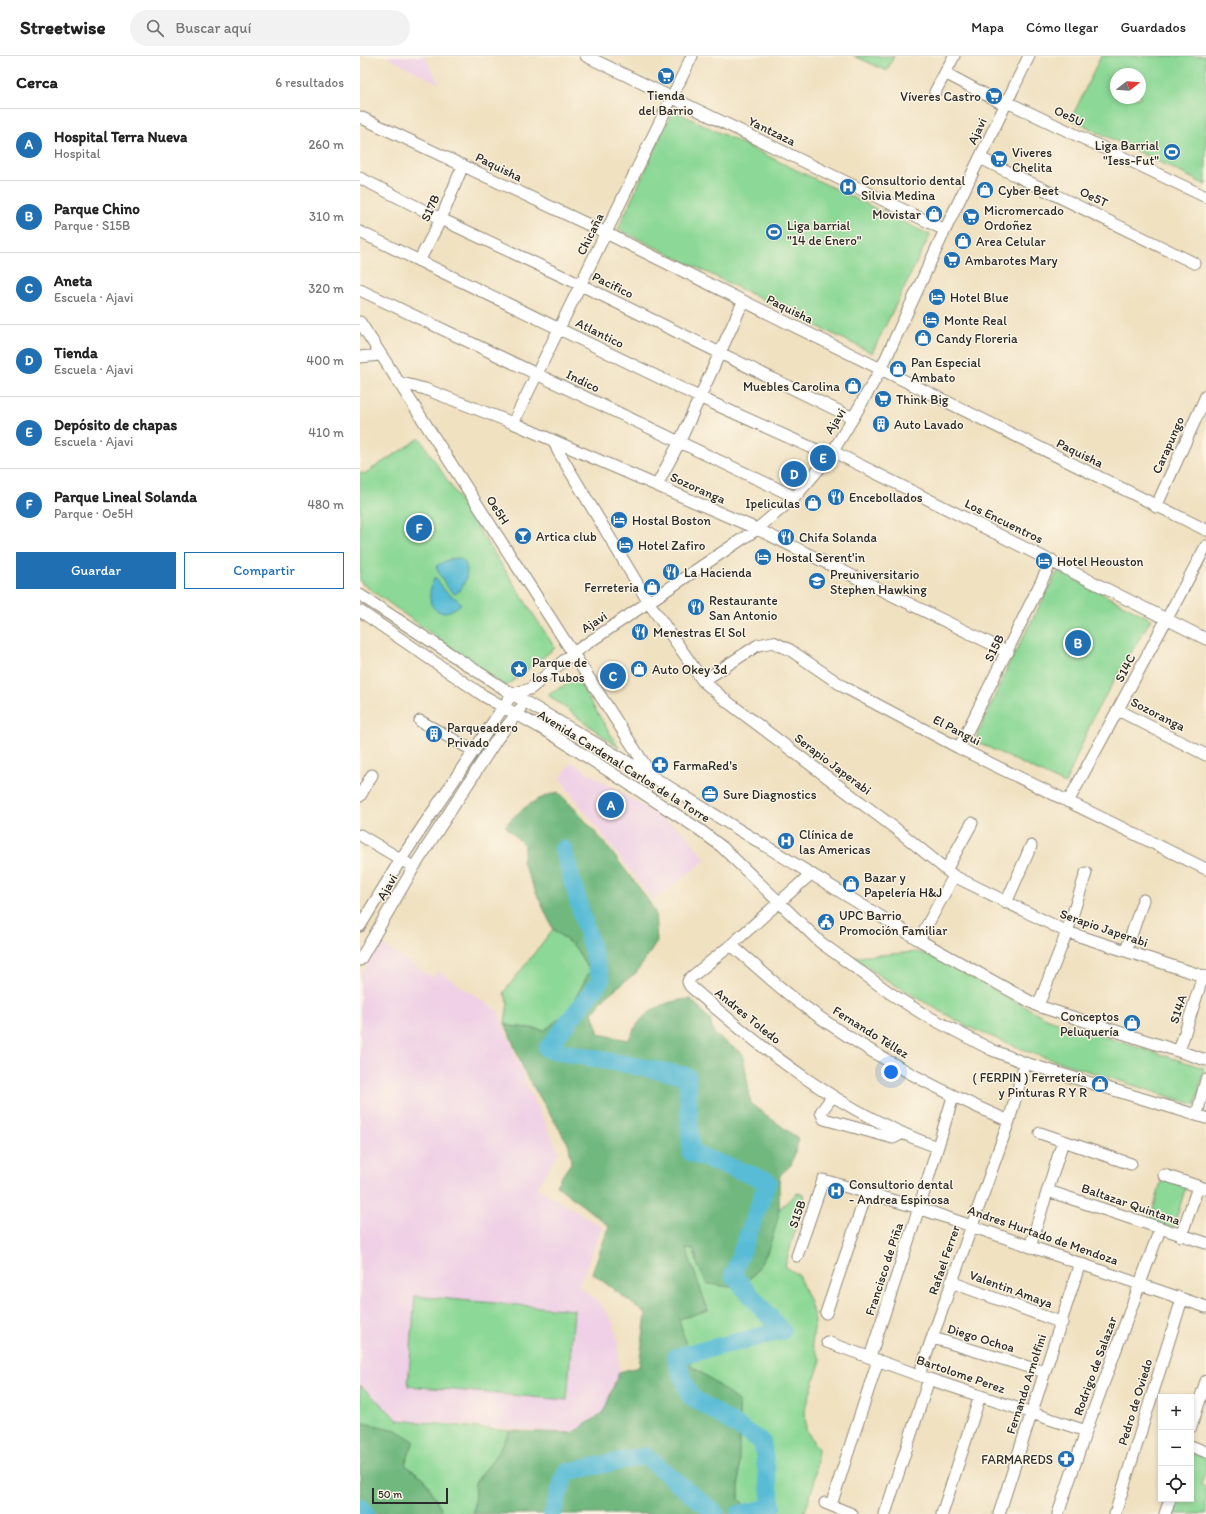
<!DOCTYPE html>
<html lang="es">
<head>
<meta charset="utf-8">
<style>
	body { margin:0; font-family:Itim,sans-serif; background:#f2f2f2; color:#222 }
	.controls { position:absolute; right:12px; bottom:12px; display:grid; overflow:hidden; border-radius:0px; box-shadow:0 2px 6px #0003 }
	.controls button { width:36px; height:36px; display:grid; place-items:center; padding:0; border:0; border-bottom:1px solid #e0e0e0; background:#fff; color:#222; font:20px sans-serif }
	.compass { position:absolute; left:750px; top:12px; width:36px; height:36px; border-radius:50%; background:#fff; box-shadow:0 2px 6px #0003; rotate:73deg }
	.scale { position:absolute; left:12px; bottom:10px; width:76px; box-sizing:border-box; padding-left:4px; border:2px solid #2b2b2b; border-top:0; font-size:11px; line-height:14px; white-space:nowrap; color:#2b2b2b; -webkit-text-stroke:3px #fcf5e5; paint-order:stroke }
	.you { position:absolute; left:531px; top:1016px; width:14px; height:14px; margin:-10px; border:3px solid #fff; border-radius:50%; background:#1a73e8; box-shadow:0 0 0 6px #1a73e833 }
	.badge { display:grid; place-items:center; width:26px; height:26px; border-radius:50%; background:#1f6fb2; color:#fff; font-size:13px; font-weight:700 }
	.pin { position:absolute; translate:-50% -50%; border:2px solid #fff; box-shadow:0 1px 4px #0006 }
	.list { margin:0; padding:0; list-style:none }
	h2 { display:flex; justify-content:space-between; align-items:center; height:52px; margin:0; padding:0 16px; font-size:17px }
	h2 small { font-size:13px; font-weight:400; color:#767676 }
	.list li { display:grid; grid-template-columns:26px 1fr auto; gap:12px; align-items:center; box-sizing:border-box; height:72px; padding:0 16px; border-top:1px solid #e0e0e0 }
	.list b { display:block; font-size:15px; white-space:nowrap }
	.list p { margin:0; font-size:13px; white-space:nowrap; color:#767676 }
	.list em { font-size:13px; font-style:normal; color:#767676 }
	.actions { display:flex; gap:8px; padding:12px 16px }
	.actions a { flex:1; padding:9px 0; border:1px solid #1f6fb2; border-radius:0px; text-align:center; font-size:14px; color:#1f6fb2 }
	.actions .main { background:#1f6fb2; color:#fff }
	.icon { flex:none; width:22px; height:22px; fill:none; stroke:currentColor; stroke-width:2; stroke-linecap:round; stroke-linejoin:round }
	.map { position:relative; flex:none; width:846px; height:1458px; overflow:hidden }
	header { display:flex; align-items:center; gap:24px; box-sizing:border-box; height:56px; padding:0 20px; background:#fff; border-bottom:1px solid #e0e0e0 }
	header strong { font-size:19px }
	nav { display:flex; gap:22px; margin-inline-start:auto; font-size:14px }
	.search { width:280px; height:36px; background:#f2f2f2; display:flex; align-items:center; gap:10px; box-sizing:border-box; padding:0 14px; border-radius:22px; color:#767676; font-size:15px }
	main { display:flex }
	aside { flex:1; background:#fff }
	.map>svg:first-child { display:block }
	.built { fill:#efd0e6 }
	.green { fill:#8cd896; stroke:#5c8260; fill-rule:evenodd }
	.forest { fill:#71b87f; stroke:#4e7255 }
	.water { fill:#58bcd6; stroke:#427480 }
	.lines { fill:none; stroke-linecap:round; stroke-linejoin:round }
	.river { stroke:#58bcd6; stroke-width:18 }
	.minor-casing { stroke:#8e8676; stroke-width:13 }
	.minor { stroke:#fff; stroke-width:11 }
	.labels { text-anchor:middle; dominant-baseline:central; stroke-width:3; stroke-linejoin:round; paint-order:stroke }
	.poi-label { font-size:13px; fill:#2b2b2b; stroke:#fcf5e5; text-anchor:start }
	.street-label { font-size:13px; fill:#2b2b2b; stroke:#fcf5e5 }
</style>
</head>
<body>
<header>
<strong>Streetwise</strong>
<div class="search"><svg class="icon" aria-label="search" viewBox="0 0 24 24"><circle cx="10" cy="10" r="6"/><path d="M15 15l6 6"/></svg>Buscar aquí</div>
<nav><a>Mapa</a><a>Cómo llegar</a><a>Guardados</a></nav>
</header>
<main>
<aside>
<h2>Cerca<small>6 resultados</small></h2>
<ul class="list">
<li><span class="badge">A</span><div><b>Hospital Terra Nueva</b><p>Hospital</p></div><em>260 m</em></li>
<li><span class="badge">B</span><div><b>Parque Chino</b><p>Parque · S15B</p></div><em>310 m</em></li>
<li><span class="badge">C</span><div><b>Aneta</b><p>Escuela · Ajavi</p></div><em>320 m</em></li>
<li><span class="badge">D</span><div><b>Tienda</b><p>Escuela · Ajavi</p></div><em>400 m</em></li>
<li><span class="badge">E</span><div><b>Depósito de chapas</b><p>Escuela · Ajavi</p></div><em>410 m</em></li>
<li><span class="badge">F</span><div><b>Parque Lineal Solanda</b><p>Parque · Oe5H</p></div><em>480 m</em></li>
</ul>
<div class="actions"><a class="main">Guardar</a><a>Compartir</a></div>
</aside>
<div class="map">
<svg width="846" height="1458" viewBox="0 0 846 1458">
	<rect width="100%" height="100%" fill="#fcf5e5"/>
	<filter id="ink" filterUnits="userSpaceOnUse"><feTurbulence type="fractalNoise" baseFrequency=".025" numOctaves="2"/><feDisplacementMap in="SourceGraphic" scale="8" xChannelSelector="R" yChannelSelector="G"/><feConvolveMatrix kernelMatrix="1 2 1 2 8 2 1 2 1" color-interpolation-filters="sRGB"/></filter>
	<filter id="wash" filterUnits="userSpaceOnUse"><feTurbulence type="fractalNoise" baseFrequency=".012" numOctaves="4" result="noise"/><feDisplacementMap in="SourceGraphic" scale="16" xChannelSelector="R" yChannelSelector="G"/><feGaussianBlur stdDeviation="0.9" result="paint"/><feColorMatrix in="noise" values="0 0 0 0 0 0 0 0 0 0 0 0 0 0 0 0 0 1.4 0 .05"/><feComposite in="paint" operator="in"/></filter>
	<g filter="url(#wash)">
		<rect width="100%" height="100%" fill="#f0e1c1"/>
		<path class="built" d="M25,0H65L79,28Z
			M211,706L324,776L346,804L293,845L200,723Z
			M20,887L73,922L78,915L138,955L170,1036L199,1096L177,1132L242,1171L219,1230L239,1246L254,1268L258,1289L259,1316L243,1357L212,1377L38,1364L0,1329V920Z"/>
		<path class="green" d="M494,0H534L527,15Z
			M741,0H846V129L711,63ZM756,18H780V42H756Z
			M313,54L570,179L512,297L258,173Z
			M60,382L195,592L145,631L0,526V416L4,418Z
			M698,515L791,563L735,657L705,728L615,685L647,612Z
			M216,622L259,692L188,639Z
			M193,873L215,891L230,915L208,956L185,974L150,970L145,967L148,947L144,936Z
			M556,896L571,900L688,963L844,1012L836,1049L674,998L608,971L523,922L493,901Z
			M802,1122L826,1130L813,1173L790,1165Z
			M437,1137L445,1139L425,1210L438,1219L450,1246L455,1265L452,1289L461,1304L445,1353L446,1374L458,1393L454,1428L444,1458H392L379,1443V1346L349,1322L331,1310L319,1263L348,1254L326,1193H334L338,1210L375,1231L387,1226L395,1217L407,1197L419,1153Z
			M55,1240L214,1254L207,1344L48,1330Z
			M0,1329L38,1364L150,1375L132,1405L115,1427L114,1458H84L64,1422L45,1409L53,1384L0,1366Z
			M831,1391L846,1397V1413L841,1429L846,1431V1458H805L810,1443H831Z"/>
		<path class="forest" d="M198,736L213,751L242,784L284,838L295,856L297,886L276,917L246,940L232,957L239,978L268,984C272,978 275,971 280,965C291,951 314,943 331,943L350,964L354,978L383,998L391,1048L439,1083L431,1109L420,1119C418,1130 420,1141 419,1153C417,1174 400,1227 375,1231C367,1232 356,1228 348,1228L338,1210L334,1193H326L348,1254L319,1263L331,1310L349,1322L379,1346V1443L392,1458H114L115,1427L132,1405L150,1375L212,1377L243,1357L259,1316L279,1311L286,1258L232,1217L249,1170L196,1129L211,1107L209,1089L165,1017L145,967L151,970L185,974L208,956L230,915L215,891L193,873L162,806L165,790L145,770C160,753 176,742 198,736Z
			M0,1366L36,1374L54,1385L45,1409L64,1422L84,1458H0Z"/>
		<path class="water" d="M99,502C113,508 106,532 95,538C85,531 81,521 76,510L90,503Z
			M75,521L85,535L99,545L101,548C75,569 62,546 75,521Z"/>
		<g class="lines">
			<path class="river" d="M203,793L241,924L187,993L327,1020L331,1097L408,1125L373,1219L422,1275L315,1301L330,1340L402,1386L412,1451L379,1458
				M0,1451L5,1458
				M192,1458L206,1416L285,1400L356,1458"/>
		</g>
	</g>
	<g filter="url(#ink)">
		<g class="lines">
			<defs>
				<path id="minor" d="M226,0L585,174
					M585,17L645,49
					M575,36L594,0
					M647,46L846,141
					M0,61L246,177L846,474
					M620,102L834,207
					M0,122L81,163L221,229L493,362
					M0,176L339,341L470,400
					M59,205L81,163L103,109
					M0,234L435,441
					M0,266L290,717
					M0,301L20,299
					M38,326L65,333L153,367L397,473L648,596
					M153,367L332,0
					M194,385L198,395L289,547L343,625L369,647L536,773L594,820L707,876L846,921
					M472,395L846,583
					M297,429L319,387L383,246
					M796,451L846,340
					M0,539L152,638L293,721L559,884L678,950L846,1004
					M0,555L124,640L190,677L340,774L362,791L460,886L530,937L563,958L632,994L665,1007L846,1062
					M343,625L398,589L413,586L430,594L484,631L599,692L846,813
					M758,654L846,699
					M60,665L114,695
					M599,692L692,504
					M0,740L12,719
					M708,746L846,490
					M0,779L47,807
					M586,814L612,767
					M451,818L371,889L329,923L328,926L330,930C405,996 482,1057 577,1091
					M646,847L671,790
					M0,870L41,803L152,638L170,633L213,597L397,473L435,441L453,420L470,400L493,362L521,313L585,174L669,0
					M559,884L594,820
					M371,889C394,908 417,930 441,948C506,996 574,1033 649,1065
					M766,895L783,844
					M0,904L54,811L137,683L160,653
					M678,950L707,876L726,817
					M819,995L843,920
					M472,1041L461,1056L464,1063L533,1082L541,1078
					M837,1058L846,1024
					M680,1077L771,1108
					M804,1119L846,1133
					M688,1135L846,1187
					M821,1180L838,1131
					M670,1191L703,1085
					M437,1200L463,1124L559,1152L846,1251
					M591,1226L702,1267
					M466,1257L507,1136
					M573,1282L685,1316
					M467,1286L569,1323L726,1375
					M510,1301L559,1152L593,1041
					M559,1319L649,1065L665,1007
					M831,1371L846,1325
					M831,1390L846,1396
					M465,1447L492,1458
					M471,1449L518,1304
					M525,1458L569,1323
					M582,1458L620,1340
					M639,1458L720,1207
					M698,1458L726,1375L800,1173
					M755,1458L822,1243
					M805,1458L810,1443"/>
			</defs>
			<use href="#minor" class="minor-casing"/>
			<use href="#minor" class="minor"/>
		</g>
	</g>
	<defs>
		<symbol id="supermarket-disc" viewBox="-11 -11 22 22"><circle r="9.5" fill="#1f6fb2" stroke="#fcf5e5"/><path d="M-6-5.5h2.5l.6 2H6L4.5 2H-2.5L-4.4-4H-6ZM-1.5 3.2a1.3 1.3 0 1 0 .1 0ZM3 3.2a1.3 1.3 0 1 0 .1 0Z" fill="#fff"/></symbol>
		<symbol id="stadium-disc" viewBox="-11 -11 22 22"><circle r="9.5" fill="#1f6fb2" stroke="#fcf5e5"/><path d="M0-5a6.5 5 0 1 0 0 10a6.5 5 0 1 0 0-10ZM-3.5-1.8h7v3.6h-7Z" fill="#fff"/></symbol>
		<symbol id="hospital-disc" viewBox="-11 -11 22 22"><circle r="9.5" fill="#1f6fb2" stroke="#fcf5e5"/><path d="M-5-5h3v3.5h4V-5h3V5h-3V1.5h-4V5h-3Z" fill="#fff"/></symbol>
		<symbol id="shop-disc" viewBox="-11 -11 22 22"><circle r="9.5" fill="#1f6fb2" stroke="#fcf5e5"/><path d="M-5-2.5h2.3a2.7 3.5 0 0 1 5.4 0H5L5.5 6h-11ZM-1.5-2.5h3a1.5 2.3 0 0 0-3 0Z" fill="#fff"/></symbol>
		<symbol id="hotel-disc" viewBox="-11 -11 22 22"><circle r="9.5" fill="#1f6fb2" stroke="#fcf5e5"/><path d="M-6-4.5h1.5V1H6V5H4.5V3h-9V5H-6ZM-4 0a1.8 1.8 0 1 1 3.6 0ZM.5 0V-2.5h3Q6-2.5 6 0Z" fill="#fff"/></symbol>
		<symbol id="building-disc" viewBox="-11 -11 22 22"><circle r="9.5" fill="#1f6fb2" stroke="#fcf5e5"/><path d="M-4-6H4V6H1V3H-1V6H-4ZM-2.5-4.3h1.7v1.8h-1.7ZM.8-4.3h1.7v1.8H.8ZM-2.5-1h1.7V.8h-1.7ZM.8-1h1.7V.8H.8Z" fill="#fff"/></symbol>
		<symbol id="restaurant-disc" viewBox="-11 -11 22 22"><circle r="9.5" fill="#1f6fb2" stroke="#fcf5e5"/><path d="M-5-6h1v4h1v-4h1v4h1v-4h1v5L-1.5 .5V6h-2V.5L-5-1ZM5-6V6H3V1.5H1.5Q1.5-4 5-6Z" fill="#fff"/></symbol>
		<symbol id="bar-disc" viewBox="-11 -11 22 22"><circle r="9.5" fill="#1f6fb2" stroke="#fcf5e5"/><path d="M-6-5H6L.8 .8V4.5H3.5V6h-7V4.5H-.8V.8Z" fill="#fff"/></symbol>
		<symbol id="school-disc" viewBox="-11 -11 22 22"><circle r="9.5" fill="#1f6fb2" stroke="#fcf5e5"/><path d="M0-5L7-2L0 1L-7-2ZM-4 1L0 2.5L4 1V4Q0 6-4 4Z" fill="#fff"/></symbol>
		<symbol id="sight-disc" viewBox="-11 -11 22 22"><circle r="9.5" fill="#1f6fb2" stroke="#fcf5e5"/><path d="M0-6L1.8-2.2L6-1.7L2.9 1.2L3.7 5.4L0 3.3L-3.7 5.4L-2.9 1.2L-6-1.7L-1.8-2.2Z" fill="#fff"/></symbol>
		<symbol id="pharmacy-disc" viewBox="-11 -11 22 22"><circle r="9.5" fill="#1f6fb2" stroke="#fcf5e5"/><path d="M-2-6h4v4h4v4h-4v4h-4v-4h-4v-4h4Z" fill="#fff"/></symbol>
		<symbol id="office-disc" viewBox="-11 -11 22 22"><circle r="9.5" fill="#1f6fb2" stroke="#fcf5e5"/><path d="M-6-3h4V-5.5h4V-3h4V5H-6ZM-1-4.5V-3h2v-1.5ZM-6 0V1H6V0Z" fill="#fff"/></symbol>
		<symbol id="civic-disc" viewBox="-11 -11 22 22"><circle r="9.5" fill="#1f6fb2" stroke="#fcf5e5"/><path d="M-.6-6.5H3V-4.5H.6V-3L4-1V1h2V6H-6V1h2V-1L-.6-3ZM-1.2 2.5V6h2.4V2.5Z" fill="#fff"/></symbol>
	</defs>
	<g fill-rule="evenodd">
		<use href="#supermarket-disc" x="296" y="10" width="20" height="20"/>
		<use href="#supermarket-disc" x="624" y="30" width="20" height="20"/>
		<use href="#stadium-disc" x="802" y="86" width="20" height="20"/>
		<use href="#supermarket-disc" x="629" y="93" width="20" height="20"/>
		<use href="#hospital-disc" x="478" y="121" width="20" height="20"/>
		<use href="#shop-disc" x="615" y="124" width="20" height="20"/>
		<use href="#shop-disc" x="564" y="148" width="20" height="20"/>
		<use href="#supermarket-disc" x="601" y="151" width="20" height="20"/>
		<use href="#stadium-disc" x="404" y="166" width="20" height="20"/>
		<use href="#shop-disc" x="593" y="175" width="20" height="20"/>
		<use href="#supermarket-disc" x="582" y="194" width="20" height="20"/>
		<use href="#hotel-disc" x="567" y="231" width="20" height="20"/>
		<use href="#hotel-disc" x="561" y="254" width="20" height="20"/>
		<use href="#shop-disc" x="553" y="272" width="20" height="20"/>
		<use href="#shop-disc" x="528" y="303" width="20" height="20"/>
		<use href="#shop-disc" x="483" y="320" width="20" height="20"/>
		<use href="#supermarket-disc" x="513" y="333" width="20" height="20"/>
		<use href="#building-disc" x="511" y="358" width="20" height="20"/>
		<use href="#restaurant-disc" x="466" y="431" width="20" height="20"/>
		<use href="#shop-disc" x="443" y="437" width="20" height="20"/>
		<use href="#hotel-disc" x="249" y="454" width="20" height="20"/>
		<use href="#bar-disc" x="153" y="470" width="20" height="20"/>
		<use href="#restaurant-disc" x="416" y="471" width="20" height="20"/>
		<use href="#hotel-disc" x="255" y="479" width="20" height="20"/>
		<use href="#hotel-disc" x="393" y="491" width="20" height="20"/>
		<use href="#hotel-disc" x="674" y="495" width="20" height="20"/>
		<use href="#restaurant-disc" x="301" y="506" width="20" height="20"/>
		<use href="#school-disc" x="447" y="515" width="20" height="20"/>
		<use href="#shop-disc" x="282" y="521" width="20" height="20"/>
		<use href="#restaurant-disc" x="326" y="541" width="20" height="20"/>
		<use href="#restaurant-disc" x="270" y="566" width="20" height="20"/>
		<use href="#sight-disc" x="149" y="603" width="20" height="20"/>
		<use href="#shop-disc" x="269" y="603" width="20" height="20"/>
		<use href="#building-disc" x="64" y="668" width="20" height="20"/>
		<use href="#pharmacy-disc" x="290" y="699" width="20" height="20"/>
		<use href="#office-disc" x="340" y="728" width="20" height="20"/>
		<use href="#hospital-disc" x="416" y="775" width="20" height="20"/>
		<use href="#shop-disc" x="481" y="818" width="20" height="20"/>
		<use href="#civic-disc" x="456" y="856" width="20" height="20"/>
		<use href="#shop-disc" x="762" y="957" width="20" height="20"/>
		<use href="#shop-disc" x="730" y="1018" width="20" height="20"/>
		<use href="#hospital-disc" x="466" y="1125" width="20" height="20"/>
		<use href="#pharmacy-disc" x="696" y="1393" width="20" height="20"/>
	</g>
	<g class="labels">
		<g class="poi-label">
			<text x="306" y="39" text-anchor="middle">Tienda<tspan x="306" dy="15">del Barrio</tspan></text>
			<text x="621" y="40" text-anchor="end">Víveres Castro</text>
			<text x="799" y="89" text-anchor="end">Liga Barrial<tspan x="799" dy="15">"Iess-Fut"</tspan></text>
			<text x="652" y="96">Viveres<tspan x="652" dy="15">Chelita</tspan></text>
			<text x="501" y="124">Consultorio dental<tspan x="501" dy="15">Silvia Medina</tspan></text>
			<text x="638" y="134">Cyber Beet</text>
			<text x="624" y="154">Micromercado<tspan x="624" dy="15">Ordoñez</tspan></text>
			<text x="561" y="158" text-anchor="end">Movistar</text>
			<text x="427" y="169">Liga barrial<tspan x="427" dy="15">"14 de Enero"</tspan></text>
			<text x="616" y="185">Area Celular</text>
			<text x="605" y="204">Ambarotes Mary</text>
			<text x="590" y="241">Hotel Blue</text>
			<text x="584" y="264">Monte Real</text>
			<text x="576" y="282">Candy Floreria</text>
			<text x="551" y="306">Pan Especial<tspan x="551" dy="15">Ambato</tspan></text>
			<text x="480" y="330" text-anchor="end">Muebles Carolina</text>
			<text x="536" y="343">Think Big</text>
			<text x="534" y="368">Auto Lavado</text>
			<text x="489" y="441">Encebollados</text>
			<text x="440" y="447" text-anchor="end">Ipeliculas</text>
			<text x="272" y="464">Hostal Boston</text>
			<text x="176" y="480">Artica club</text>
			<text x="439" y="481">Chifa Solanda</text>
			<text x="278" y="489">Hotel Zafiro</text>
			<text x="416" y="501">Hostal Serent'in</text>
			<text x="697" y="505">Hotel Heouston</text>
			<text x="324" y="516">La Hacienda</text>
			<text x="470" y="518">Preuniversitario<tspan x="470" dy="15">Stephen Hawking</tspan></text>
			<text x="279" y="531" text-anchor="end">Ferreteria</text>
			<text x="349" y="544">Restaurante<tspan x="349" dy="15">San Antonio</tspan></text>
			<text x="293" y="576">Menestras El Sol</text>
			<text x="172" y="606">Parque de<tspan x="172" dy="15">los Tubos</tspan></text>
			<text x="292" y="613">Auto Okey 3d</text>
			<text x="87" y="671">Parqueadero<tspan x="87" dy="15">Privado</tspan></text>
			<text x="313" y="709">FarmaRed's</text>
			<text x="363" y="738">Sure Diagnostics</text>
			<text x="439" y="778">Clínica de<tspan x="439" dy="15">las Americas</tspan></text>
			<text x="504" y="821">Bazar y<tspan x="504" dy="15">Papelería H&amp;J</tspan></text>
			<text x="479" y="859">UPC Barrio<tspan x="479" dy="15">Promoción Familiar</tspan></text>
			<text x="759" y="960" text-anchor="end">Conceptos<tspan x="759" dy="15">Peluquería</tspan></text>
			<text x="727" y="1021" text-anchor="end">( FERPIN ) Ferretería<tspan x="727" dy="15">y Pinturas R Y R</tspan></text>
			<text x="489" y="1128">Consultorio dental<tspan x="489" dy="15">- Andrea Espinosa</tspan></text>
			<text x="693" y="1403" text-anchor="end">FARMAREDS</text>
		</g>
		<g class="street-label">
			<text transform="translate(709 60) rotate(26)">Oe5U</text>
			<text transform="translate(412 75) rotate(26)">Yantzaza</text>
			<text transform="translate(617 75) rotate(-65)">Ajavi</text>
			<text transform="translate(139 111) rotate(26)">Paquisha</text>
			<text transform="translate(734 141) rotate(26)">Oe5T</text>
			<text transform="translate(70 152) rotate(-66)">S17B</text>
			<text transform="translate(230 178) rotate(-64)">Chicaña</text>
			<text transform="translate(253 229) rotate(26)">Pacifico</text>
			<text transform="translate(430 253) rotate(26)">Paquisha</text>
			<text transform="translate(240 277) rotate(26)">Atlantico</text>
			<text transform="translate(223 325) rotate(26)">Indico</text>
			<text transform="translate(475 365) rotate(-58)">Ajavi</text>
			<text transform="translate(808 389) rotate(-66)">Carapungo</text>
			<text transform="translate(720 397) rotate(26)">Paquisha</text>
			<text transform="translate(338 432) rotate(24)">Sozoranga</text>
			<text transform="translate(138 454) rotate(57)">Oe5H</text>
			<text transform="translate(644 465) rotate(26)">Los Encuentros</text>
			<text transform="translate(234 566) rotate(-33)">Ajavi</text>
			<text transform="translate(634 592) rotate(-64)">S15B</text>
			<text transform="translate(765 612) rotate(-63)">S14C</text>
			<text transform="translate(798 658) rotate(27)">Sozoranga</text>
			<text transform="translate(597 674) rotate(27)">El Pangui</text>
			<text transform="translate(473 708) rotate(37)">Serapio Japerabi</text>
			<text transform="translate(264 710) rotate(32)">Avenida Cardenal Carlos de la Torre</text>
			<text transform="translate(27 831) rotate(-60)">Ajavi</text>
			<text transform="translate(744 872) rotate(19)">Serapio Japerabi</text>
			<text transform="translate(818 953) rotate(-72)">S14A</text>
			<text transform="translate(388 960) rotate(39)">Andres Toledo</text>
			<text transform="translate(511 976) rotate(32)">Fernando Téllez</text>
			<text transform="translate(771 1148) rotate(19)">Baltazar Quintana</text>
			<text transform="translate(437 1158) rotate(-71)">S15B</text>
			<text transform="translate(683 1179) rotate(19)">Andres Hurtado de Mendoza</text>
			<text transform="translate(584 1204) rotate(-71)">Rafael Ferrer</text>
			<text transform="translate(524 1213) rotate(-72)">Francisco de Piña</text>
			<text transform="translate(651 1233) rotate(20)">Valentin Amaya</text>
			<text transform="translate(621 1282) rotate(17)">Diego Ochoa</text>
			<text transform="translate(735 1310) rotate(-70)">Rodrigo de Salazar</text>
			<text transform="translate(601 1318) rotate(19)">Bartolome Perez</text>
			<text transform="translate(666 1328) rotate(-72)">Fernando Arnolfini</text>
			<text transform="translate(775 1346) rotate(-73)">Pedro de Oviedo</text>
		</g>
	</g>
</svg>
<div class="controls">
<button>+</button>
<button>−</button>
<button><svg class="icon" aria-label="locate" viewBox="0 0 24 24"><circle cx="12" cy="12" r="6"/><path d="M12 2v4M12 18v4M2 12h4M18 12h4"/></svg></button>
</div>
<svg class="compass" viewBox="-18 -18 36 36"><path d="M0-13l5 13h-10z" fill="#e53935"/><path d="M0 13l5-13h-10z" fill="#767676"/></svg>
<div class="scale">50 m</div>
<div class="you"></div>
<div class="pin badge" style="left:251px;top:749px">A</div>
<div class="pin badge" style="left:718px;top:587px">B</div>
<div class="pin badge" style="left:253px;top:620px">C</div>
<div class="pin badge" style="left:434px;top:418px">D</div>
<div class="pin badge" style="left:463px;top:402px">E</div>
<div class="pin badge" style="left:59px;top:472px">F</div>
</div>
</main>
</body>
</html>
